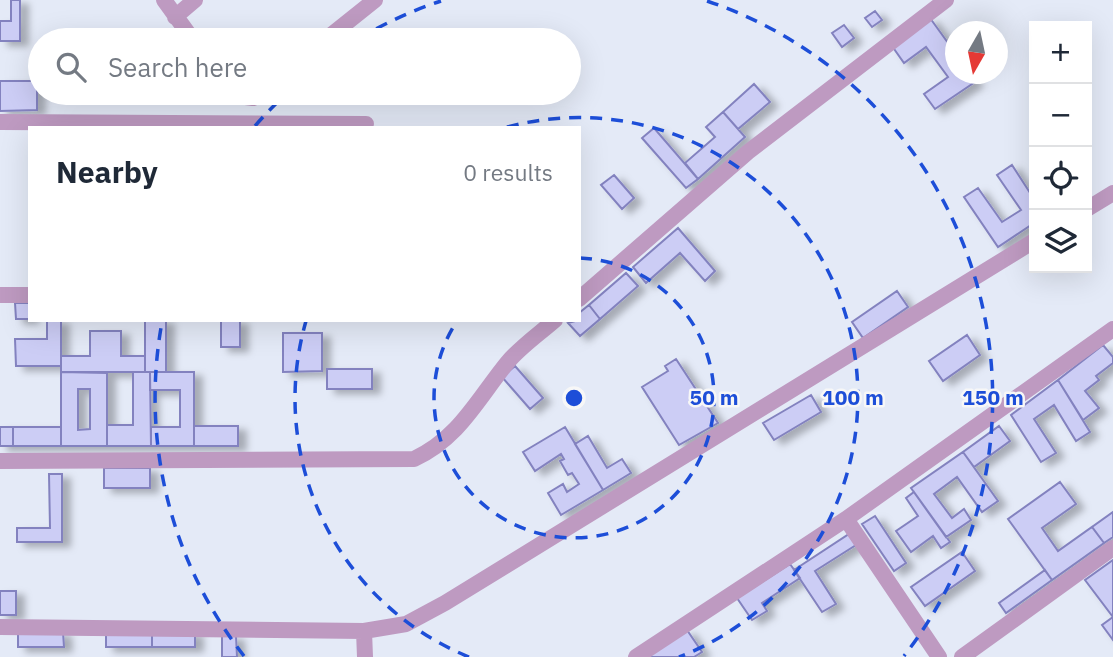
<!DOCTYPE html>
<html lang="en">
<head>
<meta charset="utf-8">
<style>
	body { margin:0; font-family:"IBM Plex Sans",sans-serif; background:#f6f6f7; color:#1f2937 }
	.controls { position:absolute; right:21px; top:21px; display:grid; overflow:hidden; border-radius:0px; box-shadow:0 7px 28px #0002 }
	.controls button { width:63px; height:63px; display:grid; place-items:center; padding:0; border:0; border-bottom:2px solid #e0e1e3; background:#fff; color:#1f2937; font:35px sans-serif }
	.compass { position:absolute; left:945px; top:21px; width:63px; height:63px; border-radius:50%; background:#fff; box-shadow:0 7px 28px #0002; rotate:189deg }
	.list { margin:0; padding:0; list-style:none }
	h2 { display:flex; justify-content:space-between; align-items:center; height:91px; margin:0; padding:0 28px; font-size:30px }
	h2 small { font-size:23px; font-weight:400; color:#747a83 }
	.icon { flex:none; width:38px; height:38px; fill:none; stroke:currentColor; stroke-width:2; stroke-linecap:round; stroke-linejoin:round }
	.map { position:relative; flex:none; width:1113px; height:657px; overflow:hidden }
	.search { position:absolute; background:#fff; box-shadow:0 7px 28px #0002; left:28px; top:28px; width:553px; height:77px; display:flex; align-items:center; gap:18px; box-sizing:border-box; padding:0 24px; border-radius:38px; color:#747a83; font-size:26px }
	.panel { position:absolute; background:#fff; box-shadow:0 7px 28px #0002; left:28px; top:126px; width:553px; height:196px; border-radius:0px }
	.map>svg:first-child { display:block }
	.building { fill:#cccdf5; stroke:#8382bf; stroke-width:2; fill-rule:evenodd; filter:url(#shadow) }
	.lines { fill:none; stroke-linecap:round; stroke-linejoin:round }
	.street { stroke:#be9ac1; stroke-width:16 }
	.ring { fill:none; stroke:#1d4ed8; stroke-width:3.5; stroke-dasharray:12 9 }
	.centre { fill:#1d4ed8; stroke:#f7f7f7; stroke-width:3.5 }
	.ring-label { font-size:21px; text-anchor:middle; font-weight:bold; fill:#1d4ed8; stroke:#f7f7f7; stroke-width:5; stroke-linejoin:round; paint-order:stroke }
</style>
</head>
<body>
<div class="map">
<svg width="1113" height="657" viewBox="0 0 1113 657">
	<defs>
		<filter id="shadow"><feDropShadow dx="8" dy="4.5" stdDeviation="3.5" flood-color="#0004"/></filter>
	</defs>
	<rect width="100%" height="100%" fill="#e4eaf7"/>
	<path class="building" d="M11,0H20V41H0V21H11Z
		M875,11L882,20L872,27L865,18Z
		M930,18L956,54V74H969L975,82L935,109L924,94L948,77L926,47L904,63L892,46Z
		M844,25L854,38L842,47L832,33Z
		M0,81H37V110L0,111Z
		M754,84L770,102L738,129L723,112Z
		M723,112L745,137L698,179L685,163L715,137L706,127Z
		M654,128L698,179L686,188L642,138Z
		M1012,165L1034,199V223L998,247L964,197L978,188L1002,222L1021,210L997,175Z
		M614,175L634,198L622,209L601,185Z
		M678,228L715,271L705,281L680,253L646,283L633,267Z
		M626,273L638,286L600,319L589,305Z
		M897,291L908,307L863,338L852,322Z
		M15,303H30V319H16Z
		M589,305L600,319L580,336L568,323L579,320V313Z
		M47,320H61V366H16L15,339H47Z
		M145,320H166V372H145Z
		M221,320H240V347H221Z
		M90,331H121V356H145V372H61V356H90Z
		M283,333H322V371L283,372Z
		M967,335L980,355L943,381L929,361Z
		M1103,345L1113,357V363L1096,376L1099,380L1085,391L1099,408L1083,420L1058,380Z
		M676,359L718,423L679,445L642,387L668,371L665,366Z
		M515,366L543,398L530,409L502,377Z
		M327,369H372V389H327Z
		M61,372L107,373V446H61ZM78,389H90V429L78,430Z
		M133,372H150L151,446H107V425H133Z
		M150,372H194V446H151V427H180V390H150Z
		M1058,380L1090,432L1076,441L1054,405L1034,419L1056,453L1041,462L1011,415Z
		M811,395L821,412L774,440L763,423Z
		M194,426H238V446H194Z
		M999,426L1010,441L974,467L963,452Z
		M0,427H13V446H0Z
		M13,427H61V446H13Z
		M565,427L603,490L561,515L548,493L563,484L567,492L579,484L572,473L568,475L560,461L564,459L561,454L535,471L523,452Z
		M588,436L607,468L622,459L631,473L603,490L575,444Z
		M963,452L998,501L982,512L957,477L934,494L952,518L964,509L971,520L946,537L911,488Z
		M104,468H150V488H104Z
		M49,474H62V542H17V528H50Z
		M1060,482L1076,504L1042,528L1058,551L1092,527L1104,543L1052,580L1008,519Z
		M914,492L950,542L941,548L933,536L911,552L896,531L918,516L906,498Z
		M1113,512V537L1104,543L1092,527Z
		M875,516L906,563L894,571L862,524Z
		M849,534L856,545L815,571L836,604L822,612L794,570Z
		M962,552L975,571L925,606L911,587Z
		M1113,560V617L1085,580Z
		M790,564L800,578L762,603L767,611L752,620L737,598Z
		M1045,570L1052,580L1006,613L999,603Z
		M0,591H16V615H0Z
		M1113,617V640L1102,625Z
		M687,630L702,652L694,657H647Z
		M18,632H63L64,647H18Z
		M106,632H152V647H106Z
		M152,632H195V647H152Z
		M222,636H236L237,657H222Z"/>
	<g class="lines">
		<path class="street" d="M164,0L193,40
			M175,17L195,0
			M325,40L375,0
			M236,93L238,96L253,98L259,93
			M0,122L366,124
			M1087,209L1113,193
			M0,295H30
			M579,299L748,152L946,0
			M0,461L414,459C459,438 477,400 507,363C520,347 539,334 555,320
			M846,519L939,657
			M0,627L364,631L406,624L445,603L1034,241
			M364,631L365,657
			M636,657L846,519L1113,329
			M962,657L1113,548"/>
	</g>
	<g class="ring">
		<path d="M580 258A140 140 0 1 1 457 321"/>
		<path d="M469 657A279 279 0 0 1 306 321M507 127A279 279 0 0 1 679 657"/>
		<path d="M244 656A419 419 0 0 1 162 322M255 126A419 419 0 0 1 286 94M358 39A419 419 0 0 1 441 1M707 1A419 419 0 0 1 904 656"/>
	</g>
	<circle cx="574" cy="398" r="10" class="centre"/>
	<g class="ring-label">
		<text x="714" y="405">50 m</text>
		<text x="853" y="405">100 m</text>
		<text x="993" y="405">150 m</text>
	</g>
</svg>
<div class="controls">
<button>+</button>
<button>−</button>
<button><svg class="icon" aria-label="locate" viewBox="0 0 24 24"><circle cx="12" cy="12" r="6"/><path d="M12 2v4M12 18v4M2 12h4M18 12h4"/></svg></button>
<button><svg class="icon" aria-label="layers" viewBox="0 0 24 24"><path d="M12 4l9 5-9 5-9-5zM3 14l9 5 9-5"/></svg></button>
</div>
<svg class="compass" viewBox="-18 -18 36 36"><path d="M0-13l5 13h-10z" fill="#e53935"/><path d="M0 13l5-13h-10z" fill="#747a83"/></svg>
<div class="search"><svg class="icon" aria-label="search" viewBox="0 0 24 24"><circle cx="10" cy="10" r="6"/><path d="M15 15l6 6"/></svg>Search here</div>
<section class="panel">
<h2>Nearby<small>0 results</small></h2>
<ul class="list">
</ul>
</section>
</div>
</body>
</html>
